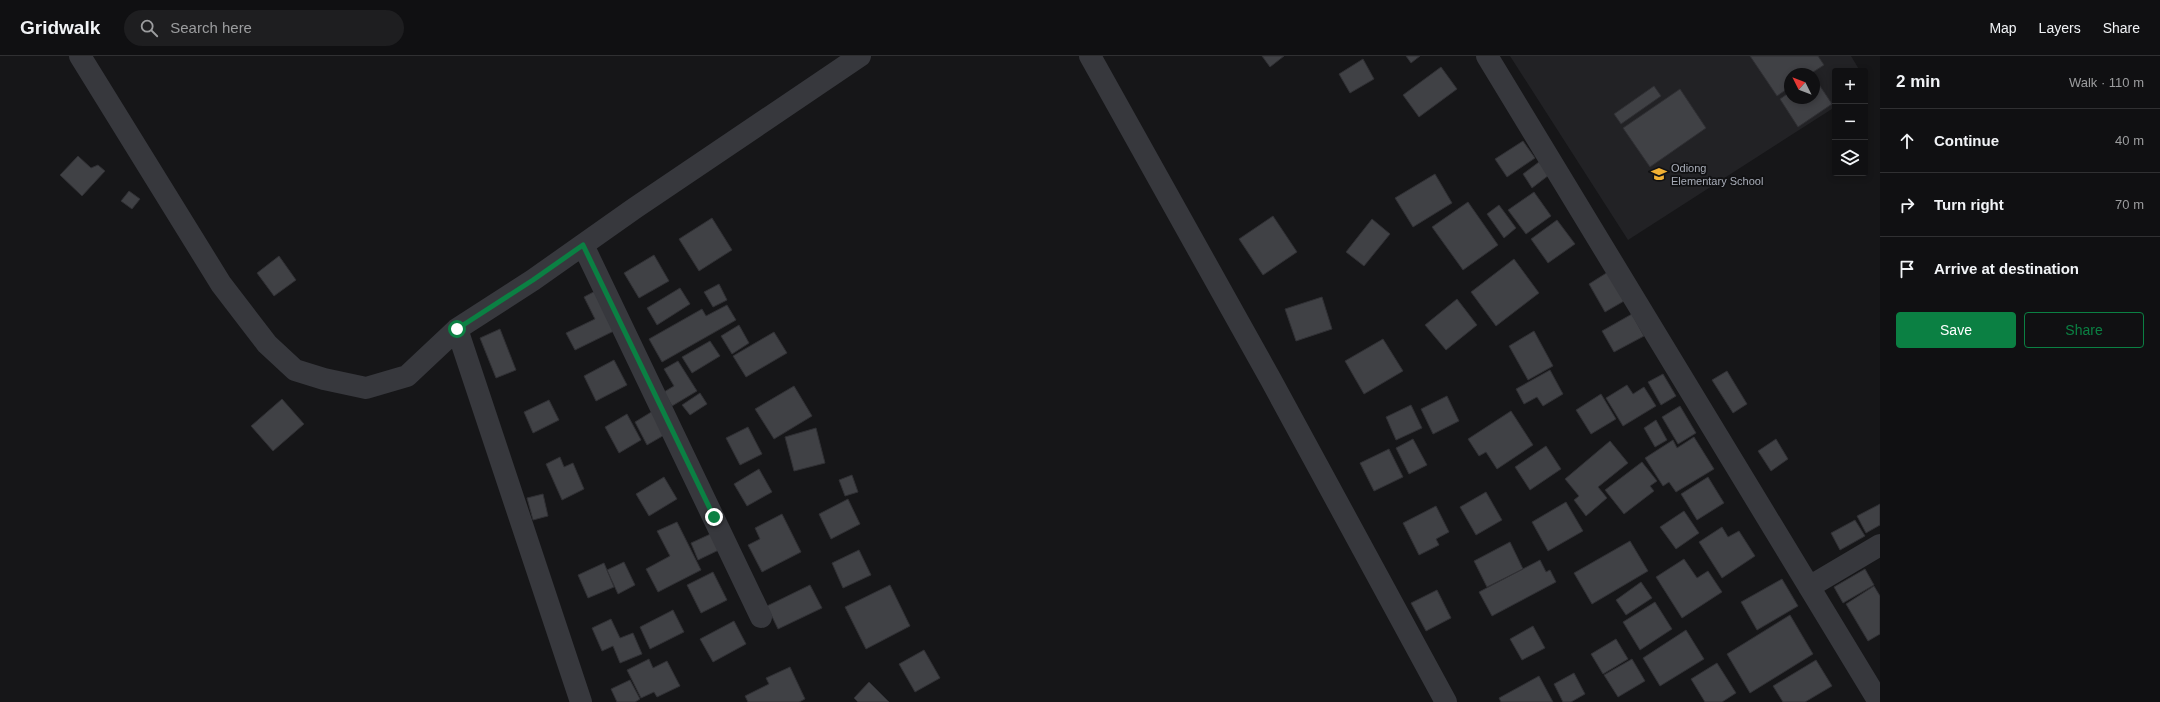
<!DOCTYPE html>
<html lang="en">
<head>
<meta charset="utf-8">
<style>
	body { margin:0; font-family:Arial,sans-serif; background:#1e1e20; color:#f1f3f6 }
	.controls { position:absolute; right:12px; top:12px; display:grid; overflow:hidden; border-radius:4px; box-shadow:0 2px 6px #0003 }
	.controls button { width:36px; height:36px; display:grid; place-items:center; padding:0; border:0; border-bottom:1px solid #303032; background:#101012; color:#f1f3f6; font:20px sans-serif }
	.compass { position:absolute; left:1784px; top:12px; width:36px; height:36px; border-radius:50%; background:#101012; box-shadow:0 2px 6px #0003; rotate:312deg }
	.stop { position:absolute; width:12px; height:12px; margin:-9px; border:3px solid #0b8043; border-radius:50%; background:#fff }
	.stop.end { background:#0b8043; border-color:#fff; box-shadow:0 1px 4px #0008 }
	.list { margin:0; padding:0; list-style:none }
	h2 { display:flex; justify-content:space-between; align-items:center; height:52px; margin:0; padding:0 16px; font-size:17px }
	h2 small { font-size:13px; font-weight:400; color:#9c9d9f }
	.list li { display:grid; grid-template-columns:26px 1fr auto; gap:12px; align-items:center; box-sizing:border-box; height:64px; padding:0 16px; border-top:1px solid #303032 }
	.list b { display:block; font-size:15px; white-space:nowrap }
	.list em { font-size:13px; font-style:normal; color:#9c9d9f }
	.actions { display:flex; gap:8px; padding:12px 16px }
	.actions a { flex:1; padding:9px 0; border:1px solid #0b8043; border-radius:4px; text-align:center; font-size:14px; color:#0b8043 }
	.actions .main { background:#0b8043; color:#fff }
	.icon { flex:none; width:22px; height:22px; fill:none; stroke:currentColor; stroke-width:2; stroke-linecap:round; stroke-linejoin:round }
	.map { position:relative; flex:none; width:1880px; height:646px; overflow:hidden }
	header { display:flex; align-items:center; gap:24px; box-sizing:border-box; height:56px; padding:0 20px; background:#101012; border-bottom:1px solid #303032 }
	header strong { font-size:19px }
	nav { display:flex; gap:22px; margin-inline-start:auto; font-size:14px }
	.search { width:280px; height:36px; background:#1e1e20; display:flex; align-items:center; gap:10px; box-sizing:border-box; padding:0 14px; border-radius:22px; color:#9c9d9f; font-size:15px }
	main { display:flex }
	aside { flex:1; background:#101012 }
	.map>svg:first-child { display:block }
	.built { fill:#222225; fill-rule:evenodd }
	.building { fill:#404145; stroke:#303034 }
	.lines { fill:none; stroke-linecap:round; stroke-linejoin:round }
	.minor { stroke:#37383d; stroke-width:22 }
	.route { stroke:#0b8043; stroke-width:5 }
	.labels { text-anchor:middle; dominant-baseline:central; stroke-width:3.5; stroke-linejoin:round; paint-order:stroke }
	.poi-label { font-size:11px; fill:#a8adb8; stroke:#111113; text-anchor:start }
</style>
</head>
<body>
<header>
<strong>Gridwalk</strong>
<div class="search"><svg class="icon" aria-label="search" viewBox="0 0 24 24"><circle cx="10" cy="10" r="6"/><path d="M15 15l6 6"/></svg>Search here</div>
<nav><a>Map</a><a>Layers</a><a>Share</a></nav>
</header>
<main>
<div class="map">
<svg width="1880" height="646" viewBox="0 0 1880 646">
	<rect width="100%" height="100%" fill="#161618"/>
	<path class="built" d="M1510,0H1851L1860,15H1835V51L1628,184ZM1790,18H1814V42H1790Z"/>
	<path class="building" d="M1262,0H1284L1270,11Z
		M1406,0H1420L1411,7Z
		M1750,0H1818L1824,9L1810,18H1790V31L1777,40Z
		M1363,3L1374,23L1350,37L1339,18Z
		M1441,11L1457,33L1419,61L1403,39Z
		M1814,21L1832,48L1798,71L1780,43L1790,36V42H1814Z
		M1654,30L1661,40L1621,68L1614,58Z
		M1680,33L1706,72L1650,111L1623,72Z
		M1523,85L1535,102L1507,121L1495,103Z
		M78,100L91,112L98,109L105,115L82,140L60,119Z
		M1539,106L1549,119L1532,132L1523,118Z
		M1435,118L1452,147L1413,171L1395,142Z
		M129,135L140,143L132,153L121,145Z
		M1534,136L1551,160L1526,178L1508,154Z
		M1468,146L1498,189L1463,214L1432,171Z
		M1499,149L1516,172L1504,182L1487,158Z
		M1273,160L1297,196L1263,219L1239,183Z
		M712,162L732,194L699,215L679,183Z
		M1372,163L1390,178L1364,210L1346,196Z
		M1557,164L1575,188L1548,207L1531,183Z
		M654,199L669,225L639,242L624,217Z
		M279,200L296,224L274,240L257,217Z
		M1514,203L1539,237L1496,270L1471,236Z
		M1608,216L1624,245L1605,256L1589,228Z
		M719,228L727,244L713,251L704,236Z
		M603,231L622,271L575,294L566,277L595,263L584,241Z
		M680,232L690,248L657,269L647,252Z
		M1322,241L1332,273L1296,285L1285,253Z
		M1457,243L1477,269L1446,294L1425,269Z
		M727,249L736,264L662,306L649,283L702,253L706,260Z
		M1632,258L1644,280L1614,296L1602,275Z
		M739,269L749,287L732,298L721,280Z
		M500,273L516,314L496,322L480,282Z
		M1534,275L1553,310L1528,324L1509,290Z
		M774,276L787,297L746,321L733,300Z
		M1383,283L1403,315L1364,338L1345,305Z
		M710,285L720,300L692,317L682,301Z
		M614,304L627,329L596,345L584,320Z
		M678,305L697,335L672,350L664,336L674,330L664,313Z
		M1550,314L1563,338L1543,350L1537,341L1524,348L1516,333Z
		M1727,315L1747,348L1733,357L1712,324Z
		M1663,318L1676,340L1661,349L1648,326Z
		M1627,329L1633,338L1644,331L1656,350L1623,370L1606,342Z
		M794,330L812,360L774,383L755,353Z
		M700,337L707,348L690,359L682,349Z
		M1601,338L1616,363L1591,378L1576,354Z
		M1447,340L1459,365L1433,378L1421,353Z
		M282,343L304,368L273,395L251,370Z
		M549,344L559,364L533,377L524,356Z
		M1411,349L1422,372L1396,384L1386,361Z
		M1680,350L1696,377L1678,388L1662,361Z
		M653,355L666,378L647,389L635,366Z
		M1511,355L1533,389L1497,413L1486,396L1479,400L1468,383Z
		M627,358L641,384L619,397L605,371Z
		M1656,364L1667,384L1655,391L1644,372Z
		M748,371L762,398L740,409L726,382Z
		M816,372L825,407L794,415L785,381Z
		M1694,381L1714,413L1676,436L1669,426L1663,430L1645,402L1673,384L1677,392Z
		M1413,383L1427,409L1409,418L1396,392Z
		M1776,383L1788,403L1771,415L1758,395Z
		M1610,385L1628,407L1598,431L1607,442L1586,460L1574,444L1579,440L1565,423Z
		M1546,390L1561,413L1530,434L1515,411Z
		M1389,393L1403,421L1374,435L1360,407Z
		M560,401L564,411L573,407L584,433L562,444L546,408Z
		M1642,406L1657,425L1650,430L1654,435L1624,458L1605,434Z
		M759,413L772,436L747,450L734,428Z
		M852,419L858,436L845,440L839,424Z
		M664,421L677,443L649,460L636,438Z
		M1708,421L1724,447L1697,464L1681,438Z
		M1486,436L1502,464L1476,479L1460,451Z
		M543,438L548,460L533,464L527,442Z
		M848,443L860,468L831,483L819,458Z
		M1566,446L1583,475L1548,495L1532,466Z
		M1880,448V469L1866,477L1857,460Z
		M1436,450L1449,476L1436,483L1439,489L1419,499L1403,467Z
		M1684,455L1699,477L1676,493L1660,471Z
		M782,458L801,496L762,516L748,489L760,483L755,472Z
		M1855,464L1865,480L1840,494L1831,477Z
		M677,466L701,514L658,536L646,513L670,500L657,475Z
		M1722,471L1728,481L1739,475L1755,500L1722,522L1699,486Z
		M717,475L725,491L698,504L691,487Z
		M1630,485L1648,515L1592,548L1574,517Z
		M1510,486L1523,513L1487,531L1474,505Z
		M859,494L871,519L843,532L832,507Z
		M1684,503L1697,522L1708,515L1722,536L1682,562L1656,521Z
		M1540,504L1546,516L1550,514L1556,526L1492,560L1479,536Z
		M624,506L635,529L618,538L607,514Z
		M604,507L614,531L588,542L578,519Z
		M1865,513L1874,529L1843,547L1834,531Z
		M713,516L727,544L701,557L687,529Z
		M1782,523L1798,550L1757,574L1741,546Z
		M1641,526L1652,542L1626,559L1616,544Z
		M810,529L822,552L778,573L767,550Z
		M890,529L910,570L866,593L845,551Z
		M1874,530L1880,540V578L1868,585L1846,548Z
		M1437,534L1451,562L1426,575L1411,547Z
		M1655,546L1672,573L1640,594L1623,566Z
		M673,554L684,576L650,593L640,571Z
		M1790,559L1813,598L1750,637L1727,598Z
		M611,563L620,582L633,577L642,598L620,607L613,590L602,595L592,572Z
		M734,565L746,588L713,606L700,583Z
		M1533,570L1545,592L1522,604L1510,583Z
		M1686,574L1704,603L1660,630L1643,602Z
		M1616,583L1628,603L1603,618L1591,598Z
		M924,594L940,622L915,636L899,608Z
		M649,603L653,612L667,605L680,630L657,641L654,636L641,642L627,614Z
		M1632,603L1645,625L1618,641L1604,619Z
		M1816,604L1832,630L1805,646H1783L1773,630Z
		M1717,607L1736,637L1722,646H1705L1691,623Z
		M790,611L805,643L799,646H748L745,640L769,628L766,622Z
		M1574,617L1585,638L1571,646H1563L1554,628Z
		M1539,620L1553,646H1501L1499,642Z
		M630,624L640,643L635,646H617L611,633Z
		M869,626L889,646H858L854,642Z"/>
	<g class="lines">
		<path class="minor" d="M80,0L221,228L267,288L295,314L324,323L366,332L407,320L457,273L533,224L635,152L860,0
			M1090,0L1271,324L1446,646
			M1487,0L1879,646
			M583,189L761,561
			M457,273L581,646
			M1809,531L1880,489"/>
	</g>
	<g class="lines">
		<path class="route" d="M457,273L533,224L583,189L714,461"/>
	</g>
	<defs>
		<symbol id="school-bare" viewBox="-9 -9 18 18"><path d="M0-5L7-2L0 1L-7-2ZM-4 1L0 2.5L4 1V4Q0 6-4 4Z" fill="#f2b134" stroke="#111113" stroke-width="2.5" paint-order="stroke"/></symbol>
	</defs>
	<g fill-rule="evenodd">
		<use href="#school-bare" x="1648" y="107" width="22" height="22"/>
	</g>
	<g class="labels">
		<g class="poi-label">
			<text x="1671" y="112">Odiong<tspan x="1671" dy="13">Elementary School</tspan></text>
		</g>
	</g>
</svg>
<div class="controls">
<button>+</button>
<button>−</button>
<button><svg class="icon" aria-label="layers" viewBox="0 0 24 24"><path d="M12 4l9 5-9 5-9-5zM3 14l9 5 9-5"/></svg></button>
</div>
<svg class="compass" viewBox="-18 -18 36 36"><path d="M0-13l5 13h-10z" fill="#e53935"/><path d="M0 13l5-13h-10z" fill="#9c9d9f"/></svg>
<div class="stop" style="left:457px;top:273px"></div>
<div class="stop end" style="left:714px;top:461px"></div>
</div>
<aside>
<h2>2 min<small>Walk · 110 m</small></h2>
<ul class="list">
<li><svg class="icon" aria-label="ahead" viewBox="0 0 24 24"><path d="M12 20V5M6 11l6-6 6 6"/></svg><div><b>Continue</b></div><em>40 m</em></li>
<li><svg class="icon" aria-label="right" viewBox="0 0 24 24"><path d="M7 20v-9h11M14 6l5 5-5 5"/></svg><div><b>Turn right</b></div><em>70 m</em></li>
<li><svg class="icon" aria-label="arrive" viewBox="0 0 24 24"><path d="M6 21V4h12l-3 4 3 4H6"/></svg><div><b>Arrive at destination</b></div></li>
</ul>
<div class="actions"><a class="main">Save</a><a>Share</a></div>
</aside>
</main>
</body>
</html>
